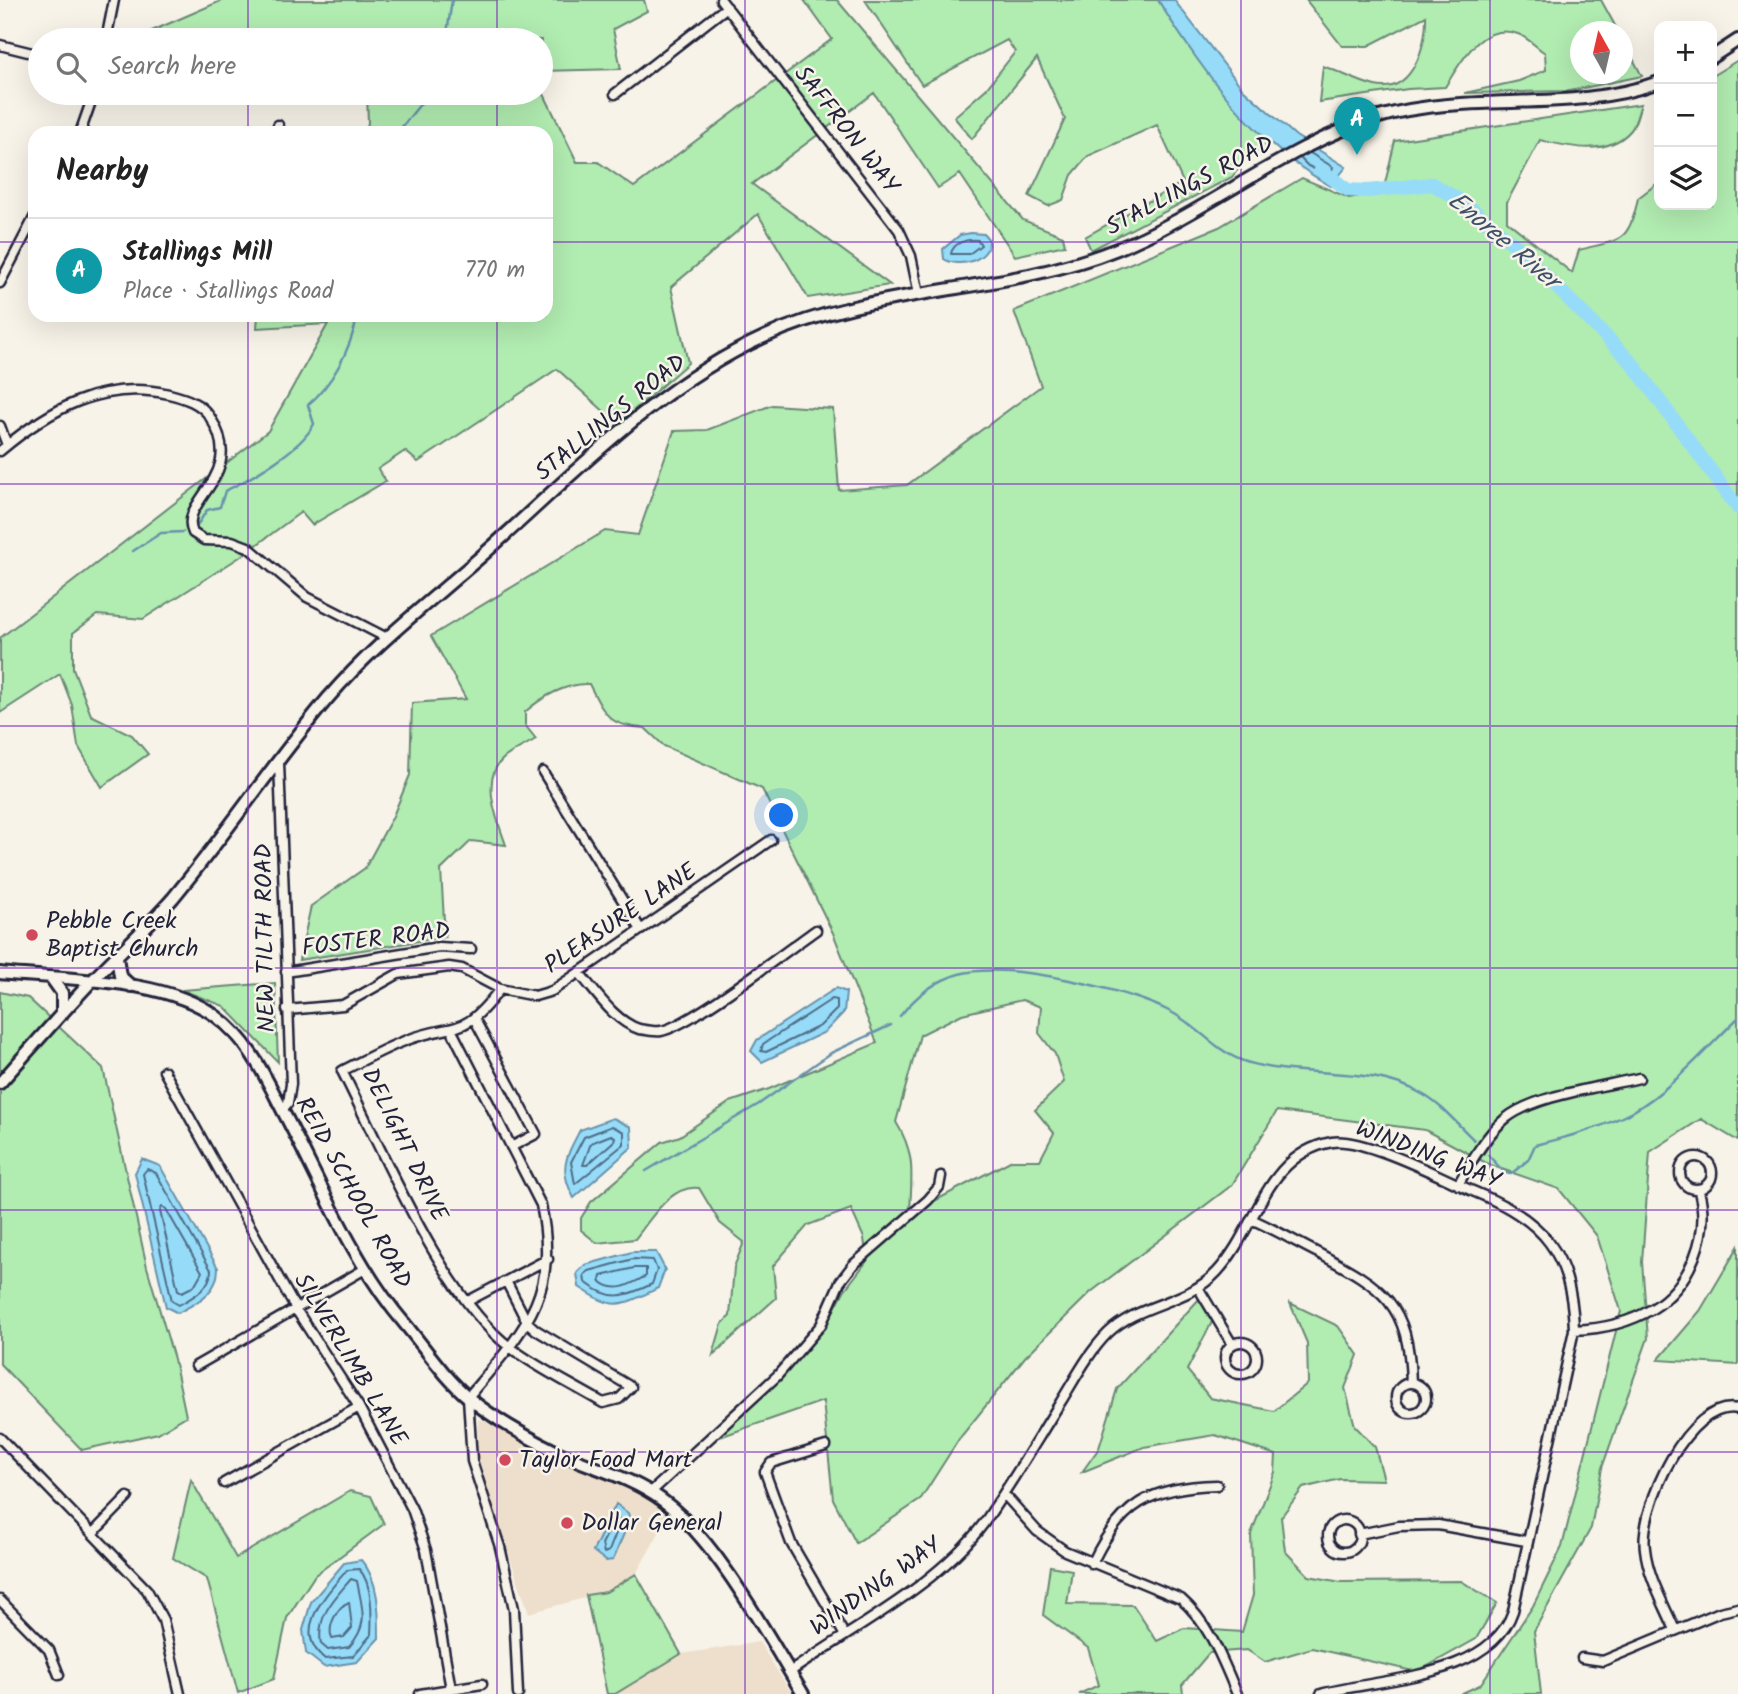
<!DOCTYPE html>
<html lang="en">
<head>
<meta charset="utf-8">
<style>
	body { margin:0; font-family:Kalam,sans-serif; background:#f2f2f2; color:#222 }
	.controls { position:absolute; right:21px; top:21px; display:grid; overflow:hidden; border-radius:14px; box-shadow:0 7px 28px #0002 }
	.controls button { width:63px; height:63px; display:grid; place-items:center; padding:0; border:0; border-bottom:2px solid #e0e0e0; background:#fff; color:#222; font:35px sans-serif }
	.compass { position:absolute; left:1570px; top:21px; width:63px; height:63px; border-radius:50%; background:#fff; box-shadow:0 7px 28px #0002; rotate:352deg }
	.you { position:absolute; left:782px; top:816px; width:24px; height:24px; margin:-18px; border:5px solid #fff; border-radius:50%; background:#1a73e8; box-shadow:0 0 0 10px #1a73e833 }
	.badge { display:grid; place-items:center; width:46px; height:46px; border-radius:50%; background:#d1495b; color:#fff; font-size:23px; font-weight:700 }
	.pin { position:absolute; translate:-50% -58px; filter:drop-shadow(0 2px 4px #0008) }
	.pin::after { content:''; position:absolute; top:37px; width:24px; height:21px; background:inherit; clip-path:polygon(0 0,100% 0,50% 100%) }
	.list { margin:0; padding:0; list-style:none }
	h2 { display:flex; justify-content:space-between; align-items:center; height:91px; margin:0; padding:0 28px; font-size:30px }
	h2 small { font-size:23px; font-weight:400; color:#767676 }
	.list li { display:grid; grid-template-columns:46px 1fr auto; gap:21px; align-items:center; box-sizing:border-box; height:105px; padding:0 28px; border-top:2px solid #e0e0e0 }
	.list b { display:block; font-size:26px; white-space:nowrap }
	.list p { margin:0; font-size:23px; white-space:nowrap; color:#767676 }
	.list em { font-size:23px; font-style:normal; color:#767676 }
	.icon { flex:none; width:38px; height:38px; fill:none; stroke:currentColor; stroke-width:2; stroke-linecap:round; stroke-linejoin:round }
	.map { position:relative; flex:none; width:1738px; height:1694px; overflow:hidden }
	.search { position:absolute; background:#fff; box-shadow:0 7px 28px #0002; left:28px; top:28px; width:525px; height:77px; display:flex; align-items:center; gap:18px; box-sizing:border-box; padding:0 24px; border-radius:38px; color:#767676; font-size:26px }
	.panel { position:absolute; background:#fff; box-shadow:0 7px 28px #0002; left:28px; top:126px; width:525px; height:196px; border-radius:21px }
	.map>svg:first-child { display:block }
	.built { fill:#eddfcb }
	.green { fill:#b1ecb1; stroke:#6a8776; stroke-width:2; fill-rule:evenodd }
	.water { fill:#96dcf8; stroke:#6892ac; stroke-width:2 }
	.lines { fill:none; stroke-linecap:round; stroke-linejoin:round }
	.shore { stroke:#506c87; stroke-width:2 }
	.stream { stroke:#6892ac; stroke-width:2.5 }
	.river { stroke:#96dcf8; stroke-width:14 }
	.street-casing { stroke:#22223b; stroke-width:13 }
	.secondary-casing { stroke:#22223b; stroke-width:16 }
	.street { stroke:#f7f3e8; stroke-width:8 }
	.secondary { stroke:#f7f3e8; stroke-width:10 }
	.grid { fill:none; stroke:#7b2cbf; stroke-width:2; stroke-opacity:0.55 }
	.poi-dot { fill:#d1495b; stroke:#f7f3e8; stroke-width:2.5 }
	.labels { text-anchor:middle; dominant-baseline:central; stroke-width:5; stroke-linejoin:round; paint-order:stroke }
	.street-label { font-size:24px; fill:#22223b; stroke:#f7f3e8 }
	.poi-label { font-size:24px; fill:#22223b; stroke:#f7f3e8; text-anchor:start }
	.water-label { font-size:26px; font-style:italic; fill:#3f506a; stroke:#f7f3e8 }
</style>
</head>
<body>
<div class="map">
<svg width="1738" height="1694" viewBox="0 0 1738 1694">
	<rect width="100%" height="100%" fill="#f7f3e8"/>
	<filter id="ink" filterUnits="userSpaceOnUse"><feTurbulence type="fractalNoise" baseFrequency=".0143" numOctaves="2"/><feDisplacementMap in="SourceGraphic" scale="14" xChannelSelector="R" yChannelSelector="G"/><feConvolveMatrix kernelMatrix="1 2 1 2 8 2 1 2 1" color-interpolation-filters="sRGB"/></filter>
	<g filter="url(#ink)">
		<path class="built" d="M478,1419L605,1463L658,1487L666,1520L636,1574L606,1592L529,1613L477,1462Z
			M759,1642L792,1694H615L681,1654Z"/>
		<path class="green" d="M223,0H644L647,11L613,29L621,69L541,71V40H365V29L313,31L307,40H131Z
			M804,0H837L1023,220L1063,236L1065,245L1015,256L960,174L938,188L874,93L752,184L890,285L808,298L758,214L671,287L688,363L618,424L557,369L418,462L405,451L378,469L386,481L312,525L301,512L243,555L143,619L97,615L73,633V668L91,715L132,735L148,754L102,787L78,746L72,705L60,674L0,713V638L268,431L328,324L257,328L258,315H546V133H365L368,123L367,93H541V88L577,162H598L634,187L832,39Z
			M865,0H1158C1190,52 1226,101 1271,142L1246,159L1232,177L1091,250L1085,237L1183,182L1157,125L1088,156L1072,175L1063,200L1048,206L1029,196L1065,119L1037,58L972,139L954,117L986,89L1015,52L1007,40L922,85Z
			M1306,0H1601L1618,31L1580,32V74H1622L1623,40L1642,76L1569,91L1465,93L1519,81L1546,70L1545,53C1537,48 1527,37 1518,34C1481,21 1461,62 1445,87L1408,89L1319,102L1323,66C1340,72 1358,82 1375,86C1413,95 1427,43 1426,16L1368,46H1342Z
			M1738,60V1141L1701,1119L1650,1152L1642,1262L1648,1338L1602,1468L1591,1528L1534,1631L1541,1694H1460L1480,1685L1533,1606L1562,1547L1621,1311L1597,1236L1559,1189L1490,1165L1425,1130L1277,1111L1232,1185L1091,1292L1025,1357L959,1439L920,1500L856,1543L833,1499L823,1401L717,1438L825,1327L844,1291L867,1261L864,1238L851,1209L808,1225L773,1266L776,1298L713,1355L722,1324L730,1316L734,1267L744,1242L720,1223L699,1188C671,1184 651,1219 635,1239L597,1243L581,1230V1218L591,1202L662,1142L680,1136L730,1102L769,1089L877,1043L833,933L762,789L664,746L645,728C608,726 605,715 589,684C566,683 542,697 525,712V725L536,739C525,746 511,751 502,760C480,780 498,822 506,845L471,841L441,870L445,937L299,960L311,906L365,868L393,816L410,775L412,703L466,699L431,636L605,531L638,535L674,431L707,430L772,405L833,409L839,490L907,485L1041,386L1014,311L1219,227L1302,178L1349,198L1383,192L1395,141L1641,104C1638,112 1636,124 1631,130C1608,157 1569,147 1540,140L1507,202V221L1572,273L1579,250C1620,239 1629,244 1638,198L1659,182V205H1712V76ZM1022,1000L1041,1007L1039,1033L1055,1054L1064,1082L1035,1110L1054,1133L1040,1160H1012L910,1214C911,1177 917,1156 896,1122L920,1035L962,1014Z
			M275,983L278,1062L224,1006L182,990Z
			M0,992L28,998L103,1068L147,1267L174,1359L186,1416L158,1433L82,1450L0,1364Z
			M1738,1247V1365L1658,1360L1700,1311Z
			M1200,1298L1213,1320L1187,1370L1210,1398L1274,1411L1308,1383L1307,1343L1290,1303L1338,1326L1358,1355L1345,1388L1355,1426L1375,1447L1384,1480L1340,1479L1303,1488L1281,1517L1285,1551L1309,1576L1341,1582L1461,1581L1497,1603L1476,1639L1417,1672L1312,1648L1265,1662L1247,1650L1209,1653L1182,1685L1183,1694H1079L1099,1685L1088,1648L1043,1615L1050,1566L1072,1570L1067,1604L1133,1605L1157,1641L1184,1628L1242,1632L1253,1595L1251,1534L1275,1472L1276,1455L1215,1435L1144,1447L1082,1472L1099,1448L1117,1389Z
			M191,1480L236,1558L350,1491L371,1496L384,1524L315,1575L287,1618L274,1679L238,1693L207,1579L173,1558Z
			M636,1574L681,1654L615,1694H607L586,1595L606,1592Z"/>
		<path class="water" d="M1158,0H1174L1243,89L1296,136L1346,167L1331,186C1256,146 1202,71 1158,0Z
			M971,233L984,234L989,240C990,260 959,269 944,259L943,249L960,235Z
			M836,988L846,992L844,1012L825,1032L762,1062L751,1051L757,1040Z
			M613,1118L631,1127L632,1147L574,1198C558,1169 566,1157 580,1130Z
			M142,1159L160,1166L218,1268C218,1293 198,1302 178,1313L166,1307L135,1173Z
			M632,1252H656L665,1269L658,1288C619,1307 615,1311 579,1287L577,1273L585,1265Z
			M616,1504L628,1513L630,1519L613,1560L606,1561L593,1551Z
			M361,1560C379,1580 379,1611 379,1638L357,1662L324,1667L306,1653L303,1630L311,1602L344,1563Z"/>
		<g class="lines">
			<path class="shore" d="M1300,158L1308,166L1330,176L1333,167L1310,153
				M978,240L981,245L969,254H951C953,242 967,239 978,240Z
				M832,999L837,1000V1009L820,1026L766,1052L761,1051L763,1044Z
				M612,1126L624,1132V1144L575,1184L571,1162L584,1137Z
				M611,1135L615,1137L614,1141L587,1165H583L591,1143Z
				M147,1169L156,1173L211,1270C211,1288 193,1297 179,1305L172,1301L143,1174Z
				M162,1207L166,1209L202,1272L194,1286L182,1292L178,1290L160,1211Z
				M633,1259L653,1260L657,1270L652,1284C625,1297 610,1302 585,1282L584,1275L589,1271Z
				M634,1268H646V1276C630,1285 615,1294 600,1281L601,1276Z
				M619,1519L620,1523L609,1551L604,1553L602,1544L614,1521Z
				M359,1569C373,1584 372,1615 371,1635L353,1656L325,1659C290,1631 326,1595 347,1570Z
				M351,1579L357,1581C362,1609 370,1624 349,1647L328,1650L321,1644C316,1616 334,1599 351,1579Z
				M349,1602L352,1628L344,1637L332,1639C327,1626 337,1607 349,1602Z"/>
			<path class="stream" d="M446,40L452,0
				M397,133L429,93
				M196,527L207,510L220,507L225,491C251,478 301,450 314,424L308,405C334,382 350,349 358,315
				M133,551L161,533L183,532
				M900,1016C915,997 934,981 959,974C1008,961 1127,989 1171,1012C1198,1026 1217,1053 1246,1062C1302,1079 1371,1064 1422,1094C1442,1105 1457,1124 1474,1140
				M1488,1155L1505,1173L1511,1174L1528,1160L1535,1145C1568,1137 1602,1128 1632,1112C1672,1089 1705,1050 1738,1018
				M646,1171L759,1104L831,1053L891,1025"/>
			<path class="river" d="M1321,170L1348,190L1368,191L1432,184L1466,204L1518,248L1632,363L1738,508"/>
			<defs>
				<path id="street" d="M721,0L899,230L911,256L919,294
					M106,40L114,0
					M0,45L40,55
					M615,94L727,7
					M80,133L94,93
					M276,133L278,125
					M0,283L35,216
					M0,426L7,445
					M0,451C50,409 103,379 169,394C185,398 201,403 210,417C249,477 177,500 193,533L204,540L232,541L248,547L307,597L387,638
					M279,762L291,1084L288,1103L282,1110
					M543,772L641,930
					M286,972L439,947L471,949
					M580,974C596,992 614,1021 639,1029C645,1030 655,1032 661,1031C690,1026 786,951 816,930
					M500,989C461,1040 458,1021 407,1040C385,1048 364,1060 342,1071C382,1149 442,1297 511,1348C539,1369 573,1385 603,1403L619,1399L631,1387L536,1330L527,1322L506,1281
					M287,1010L343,1005L398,974L449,967L462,969L500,989L535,996L552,991L771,840
					M475,1020L536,1134L511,1147
					M452,1031L541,1205C560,1297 524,1330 468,1397L472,1461L500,1547L514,1609L518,1694
					M164,1071L297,1311L359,1407L412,1509L426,1550L451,1689
					M1680 1173a16 16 0 1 1 32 0a16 16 0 1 1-32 0Z
					M1458,1185C1470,1163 1486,1135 1505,1119C1534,1095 1602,1087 1639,1078
					M1251,1219C1274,1229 1296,1242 1318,1253C1384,1288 1409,1303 1411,1383
					M1199,1289L1232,1344
					M468,1301L548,1259
					M1574,1330C1600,1329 1629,1323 1652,1309C1690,1286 1711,1234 1699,1191
					M1225 1358a16 16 0 1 1 32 0a16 16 0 1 1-32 0Z
					M196,1366L365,1269
					M1396 1398a15 15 0 1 1 30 0a15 15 0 1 1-30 0Z
					M0,1438L147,1590L163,1620L180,1694
					M826,1446L771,1463L765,1472L791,1543L844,1634
					M224,1483L359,1407
					M651,1492L777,1376L821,1325L840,1282L853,1265L928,1200L939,1187L941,1176
					M1004,1494L1037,1531L1065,1551L1181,1599C1209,1623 1223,1661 1237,1694
					M1328 1536a16 16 0 1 1 32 0a16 16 0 1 1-32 0Z
					M93,1533L128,1497
					M1359,1534L1399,1526L1438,1525L1526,1541
					M1092,1564C1120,1503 1151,1487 1217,1485
					M0,1600L49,1650L59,1675
					M1675,1630C1664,1604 1648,1577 1645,1549C1639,1508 1689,1398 1738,1409
					M1582,1658L1603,1661L1720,1612L1738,1608
					M790,1672C854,1627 937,1586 984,1523C1011,1484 1035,1443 1060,1403C1075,1379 1088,1353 1108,1333C1139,1303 1187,1304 1217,1272C1258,1228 1264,1155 1332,1142C1362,1136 1444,1179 1475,1192C1544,1220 1572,1254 1574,1330L1513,1611C1490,1679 1378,1678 1321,1694
					M420,1694L482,1684"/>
				<path id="secondary" d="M1712,57L1738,40
					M117,957L120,976L131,986
					M0,973C64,980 165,977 217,1017C251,1042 266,1079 285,1115C322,1185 353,1263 405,1324C425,1348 445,1378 469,1398C495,1420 527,1437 557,1452C592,1468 631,1477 662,1500C717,1540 767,1635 803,1694
					M52,979L62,993V1014
					M0,1083C29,1050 58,1017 88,985C116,955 146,929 173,898C227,833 274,762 328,698C374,644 432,600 485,553C572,476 656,386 764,337C876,285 1003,295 1117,249C1207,213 1285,145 1379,117C1471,90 1568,115 1659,82"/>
			</defs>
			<use href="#street" class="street-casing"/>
			<use href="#secondary" class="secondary-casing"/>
			<use href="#street" class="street"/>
			<use href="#secondary" class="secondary"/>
		</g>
	</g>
	<path class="grid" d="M248,0V40M497,0V40M745,0V1694M993,0V1694M1241,0V1694M1490,0V1694M248,93V133M497,93V133M0,242H35M546,242H1738M248,315V1694M497,315V1694M0,484H1738M0,726H1738M0,968H1738M0,1210H1738M0,1452H1738"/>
	<g class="poi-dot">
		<circle cx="32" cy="935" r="7"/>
		<circle cx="505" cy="1460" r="7"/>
		<circle cx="567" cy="1523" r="7"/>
	</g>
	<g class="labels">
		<g class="street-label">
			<text transform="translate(846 130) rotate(52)">SAFFRON WAY</text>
			<text transform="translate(1190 186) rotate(-28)">STALLINGS ROAD</text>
			<text transform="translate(611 418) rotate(-39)">STALLINGS ROAD</text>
			<text transform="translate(621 919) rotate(-34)">PLEASURE LANE</text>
			<text transform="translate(266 938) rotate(-91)">NEW TILTH ROAD</text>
			<text transform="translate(376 940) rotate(-7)">FOSTER ROAD</text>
			<text transform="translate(404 1145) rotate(64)">DELIGHT DRIVE</text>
			<text transform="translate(1428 1155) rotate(21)">WINDING WAY</text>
			<text transform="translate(353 1193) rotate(61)">REID SCHOOL ROAD</text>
			<text transform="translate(350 1360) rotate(59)">SILVERLIMB LANE</text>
			<text transform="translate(876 1587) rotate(-35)">WINDING WAY</text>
		</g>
		<g class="poi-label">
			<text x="46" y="921">Pebble Creek<tspan x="46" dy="28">Baptist Church</tspan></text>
			<text x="519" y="1460">Taylor Food Mart</text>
			<text x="581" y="1523">Dollar General</text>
		</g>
		<g class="water-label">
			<text transform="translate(1503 241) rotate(40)">Enoree River</text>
		</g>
	</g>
</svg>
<div class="controls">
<button>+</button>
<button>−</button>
<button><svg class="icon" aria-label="layers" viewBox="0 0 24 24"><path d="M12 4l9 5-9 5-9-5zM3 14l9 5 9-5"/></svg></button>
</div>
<svg class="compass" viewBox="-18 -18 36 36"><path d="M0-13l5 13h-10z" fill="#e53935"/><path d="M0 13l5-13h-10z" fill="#767676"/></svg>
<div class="you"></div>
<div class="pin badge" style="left:1357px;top:155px;background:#0f9aa8">A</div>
<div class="search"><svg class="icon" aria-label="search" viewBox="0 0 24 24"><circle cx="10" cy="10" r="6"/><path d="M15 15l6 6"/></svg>Search here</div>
<section class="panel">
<h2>Nearby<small></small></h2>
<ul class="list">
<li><span class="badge" style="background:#0f9aa8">A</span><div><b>Stallings Mill</b><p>Place · Stallings Road</p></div><em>770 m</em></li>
</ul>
</section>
</div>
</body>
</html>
